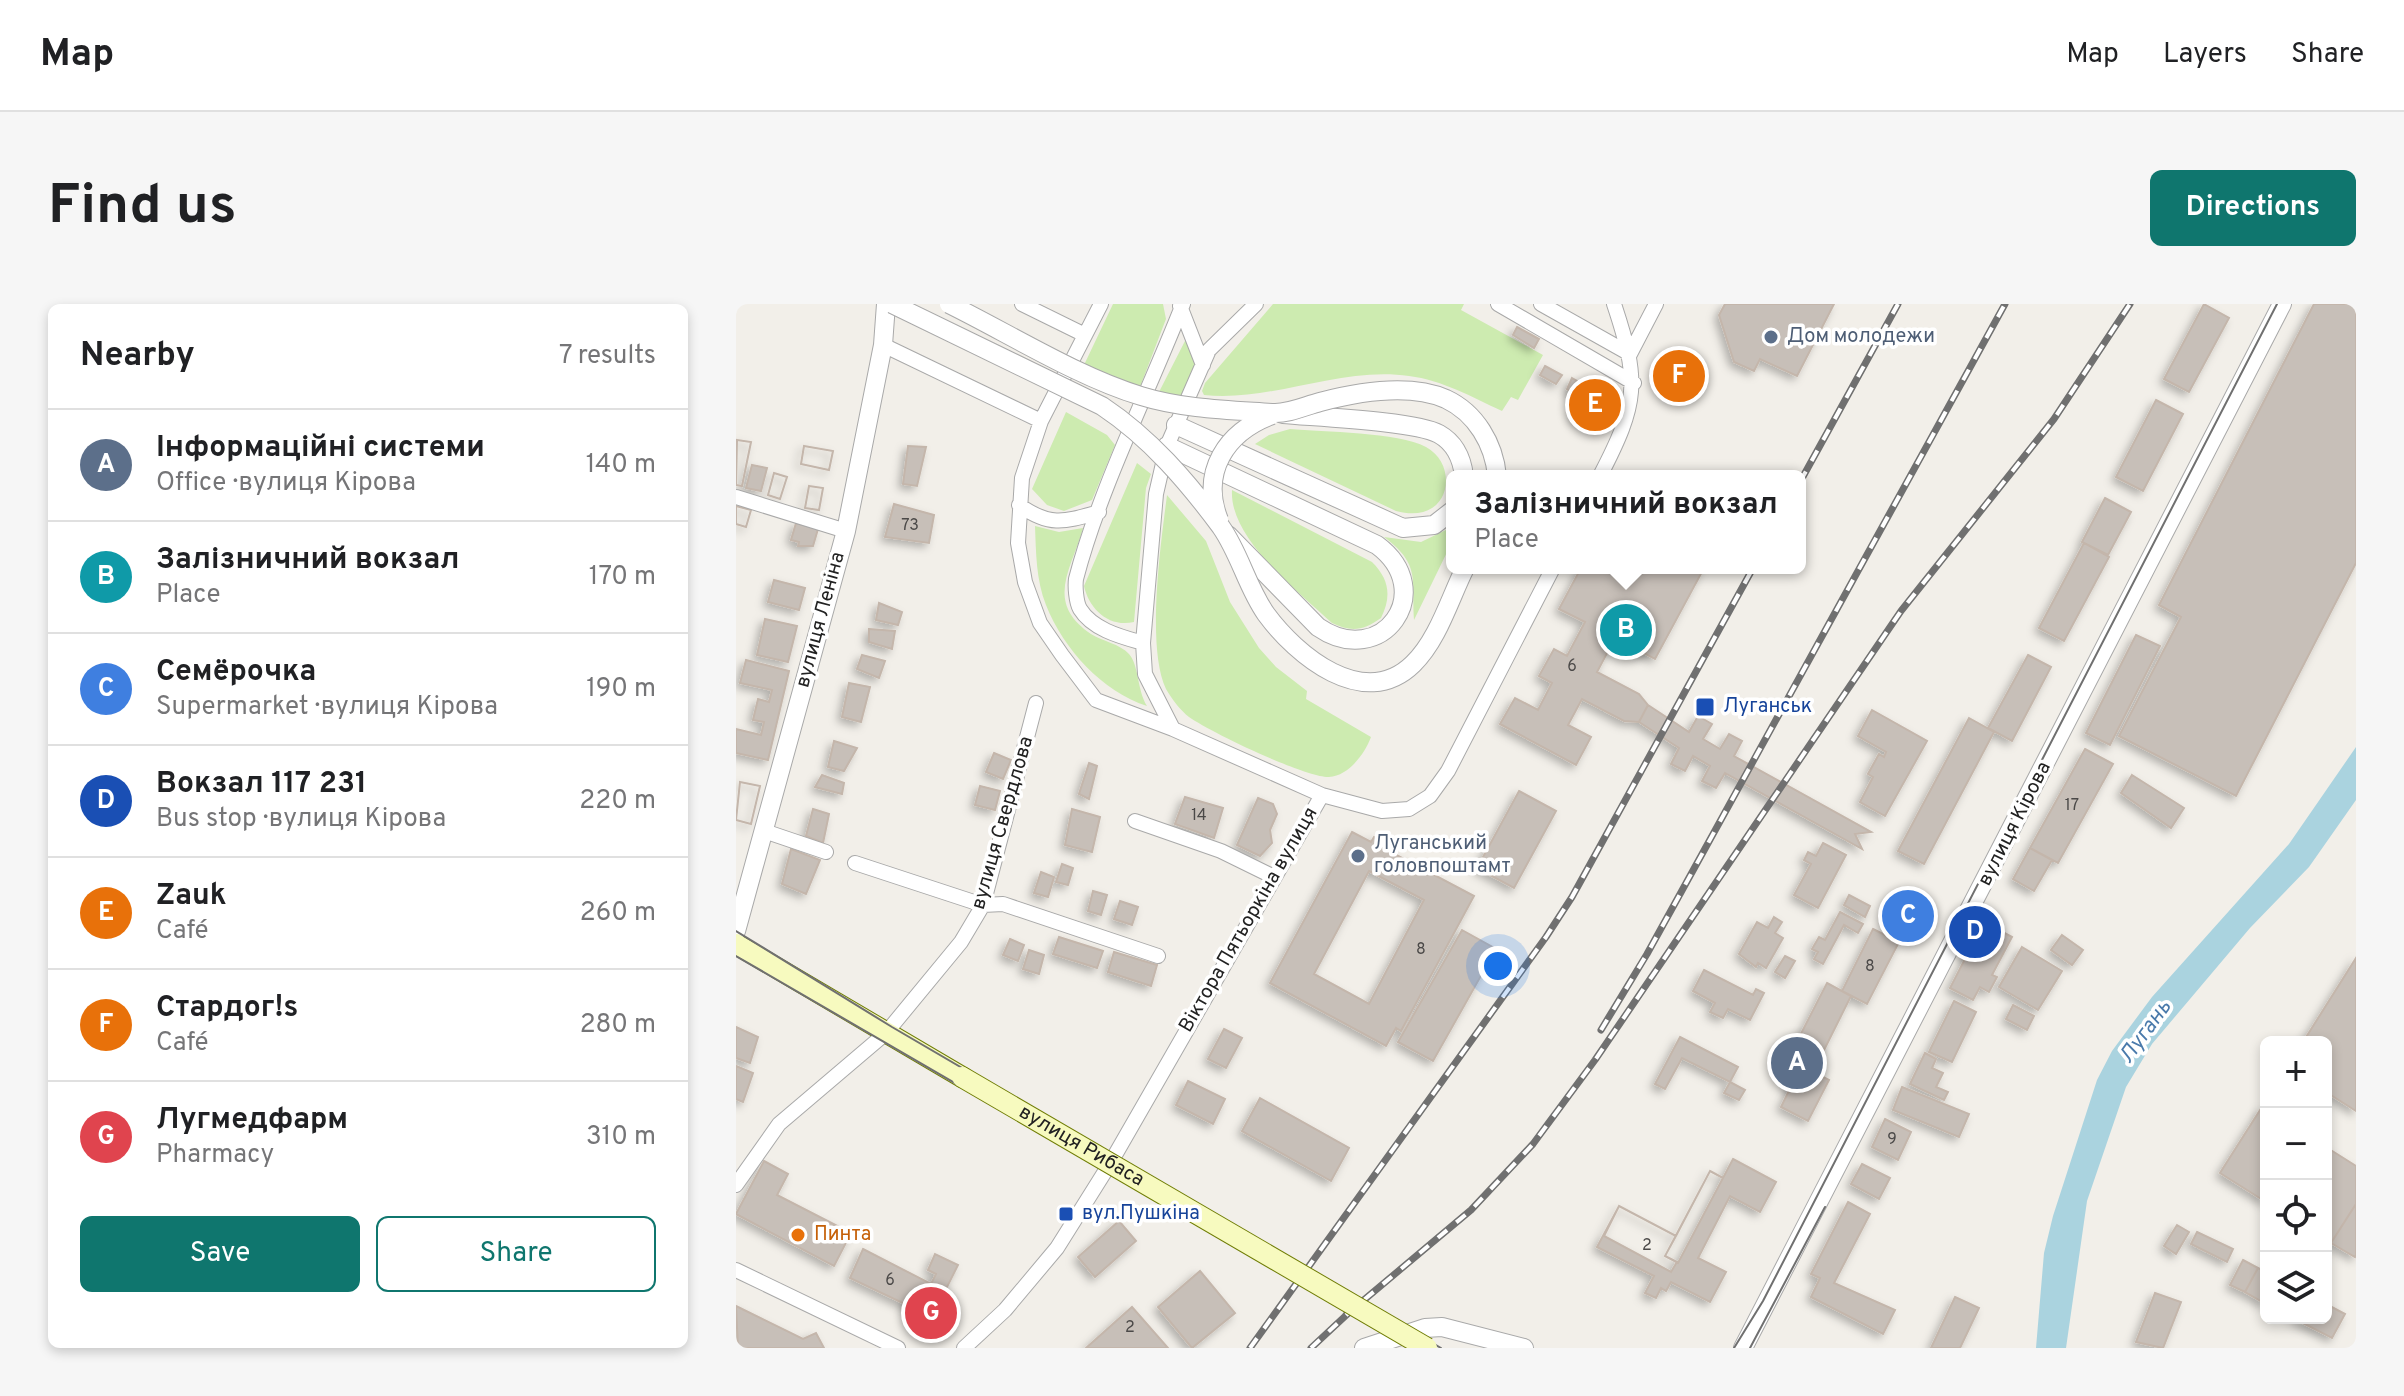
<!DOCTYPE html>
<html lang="en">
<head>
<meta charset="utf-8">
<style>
	body { margin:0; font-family:Overpass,sans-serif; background:#f6f6f6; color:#202124 }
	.controls { position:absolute; right:24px; bottom:24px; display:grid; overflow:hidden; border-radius:12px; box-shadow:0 4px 12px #0003 }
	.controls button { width:72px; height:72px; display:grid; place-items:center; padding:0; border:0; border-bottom:2px solid #e0e0e0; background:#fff; color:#202124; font:40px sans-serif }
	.you { position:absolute; left:762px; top:662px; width:28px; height:28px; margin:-20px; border:6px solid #fff; border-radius:50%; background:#1a73e8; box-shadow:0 0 0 12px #1a73e833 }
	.badge { display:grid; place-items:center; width:52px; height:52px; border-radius:50%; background:#0f766e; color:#fff; font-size:26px; font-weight:700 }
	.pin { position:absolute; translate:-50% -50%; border:4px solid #fff; box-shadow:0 2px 8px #0006 }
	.popup { position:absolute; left:710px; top:166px; width:360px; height:104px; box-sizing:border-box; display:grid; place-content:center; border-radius:12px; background:#fff; filter:drop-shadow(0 2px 6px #0005); font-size:26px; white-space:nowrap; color:#757577 }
	.popup b { font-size:30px; color:#202124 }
	.popup::after { content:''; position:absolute; left:50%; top:100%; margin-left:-16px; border:16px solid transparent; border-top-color:#fff }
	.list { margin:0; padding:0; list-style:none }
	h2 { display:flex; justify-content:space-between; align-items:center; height:104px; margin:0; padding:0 32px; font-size:34px }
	h2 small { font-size:26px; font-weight:400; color:#757577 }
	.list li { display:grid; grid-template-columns:52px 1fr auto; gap:24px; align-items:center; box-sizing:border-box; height:112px; padding:0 32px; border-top:2px solid #e0e0e0 }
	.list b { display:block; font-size:30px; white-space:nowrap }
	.list p { margin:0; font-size:26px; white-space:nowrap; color:#757577 }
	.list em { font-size:26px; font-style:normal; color:#757577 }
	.actions { display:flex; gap:16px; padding:24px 32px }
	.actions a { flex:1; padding:18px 0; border:2px solid #0f766e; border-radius:12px; text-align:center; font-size:28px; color:#0f766e }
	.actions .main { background:#0f766e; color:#fff }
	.icon { flex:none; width:44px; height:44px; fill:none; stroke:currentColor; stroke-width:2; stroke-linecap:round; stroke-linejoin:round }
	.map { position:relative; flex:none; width:1620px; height:1044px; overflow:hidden; border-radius:12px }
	header { display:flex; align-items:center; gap:48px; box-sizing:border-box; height:112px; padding:0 40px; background:#fff; border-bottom:2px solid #e0e0e0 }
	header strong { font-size:38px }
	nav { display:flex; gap:44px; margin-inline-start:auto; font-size:28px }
	.intro { display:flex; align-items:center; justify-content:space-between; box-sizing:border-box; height:192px; padding:0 48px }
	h1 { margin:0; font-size:56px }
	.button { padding:20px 36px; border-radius:12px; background:#0f766e; color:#fff; font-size:28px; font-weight:700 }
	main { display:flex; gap:48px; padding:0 48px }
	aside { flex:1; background:#fff; border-radius:12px; box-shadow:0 4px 12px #0003 }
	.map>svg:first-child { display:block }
	.grass { fill:#cdebb0 }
	.water { fill:#aad3df }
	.building { fill:#c7bfb8; stroke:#c4b6ab; stroke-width:2; fill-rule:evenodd; filter:url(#shadow) }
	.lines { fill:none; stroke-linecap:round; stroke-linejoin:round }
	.minor-casing { stroke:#a9a9a9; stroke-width:16 }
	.tertiary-casing { stroke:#a9a9a9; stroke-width:20 }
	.secondary-casing { stroke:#707d05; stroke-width:22 }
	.minor { stroke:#fff; stroke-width:14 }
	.tertiary { stroke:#fff; stroke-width:18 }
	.secondary { stroke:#f7fabf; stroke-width:20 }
	.tram { stroke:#707070; stroke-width:2 }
	.rail-casing { stroke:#707070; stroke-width:7 }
	.rail { stroke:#fff; stroke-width:4; stroke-dasharray:12; stroke-linecap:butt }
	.tertiary-bridge-casing { stroke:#a9a9a9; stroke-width:20; stroke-linecap:butt }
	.secondary-bridge-casing { stroke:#707d05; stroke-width:22; stroke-linecap:butt }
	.tertiary-bridge { stroke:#fff; stroke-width:18 }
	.secondary-bridge { stroke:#f7fabf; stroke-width:20 }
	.service-dot { fill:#5c6f8a; stroke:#fff; stroke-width:3 }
	.transit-dot { fill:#1a4fb4; stroke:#fff; stroke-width:3 }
	.food-dot { fill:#e8710a; stroke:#fff; stroke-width:3 }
	.labels { text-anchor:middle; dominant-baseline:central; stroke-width:7; stroke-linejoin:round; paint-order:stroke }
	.number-label { font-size:16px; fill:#4b4948 }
	.service-label { font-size:20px; fill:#4e5e75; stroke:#fff; text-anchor:start }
	.street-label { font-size:20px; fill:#222; stroke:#fff }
	.transit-label { font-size:20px; fill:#164399; stroke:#fff; text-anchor:start }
	.food-label { font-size:20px; fill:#c56008; stroke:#fff; text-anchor:start }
	.water-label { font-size:22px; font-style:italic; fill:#4a7aab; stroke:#fff }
</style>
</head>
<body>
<header>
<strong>Map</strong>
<nav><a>Map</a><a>Layers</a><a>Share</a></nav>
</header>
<div class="intro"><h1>Find us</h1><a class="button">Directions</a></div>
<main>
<aside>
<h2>Nearby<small>7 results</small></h2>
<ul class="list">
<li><span class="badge" style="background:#5c6f8a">A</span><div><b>Інформаційні системи</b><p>Office · вулиця Кірова</p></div><em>140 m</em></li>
<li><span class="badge" style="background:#0f9aa8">B</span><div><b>Залізничний вокзал</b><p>Place</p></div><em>170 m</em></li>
<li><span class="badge" style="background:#3f7fe0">C</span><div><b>Семёрочка</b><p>Supermarket · вулиця Кірова</p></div><em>190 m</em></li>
<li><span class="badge" style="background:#1a4fb4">D</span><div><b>Вокзал 117 231</b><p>Bus stop · вулиця Кірова</p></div><em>220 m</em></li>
<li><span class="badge" style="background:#e8710a">E</span><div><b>Zauk</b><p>Café</p></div><em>260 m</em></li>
<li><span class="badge" style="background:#e8710a">F</span><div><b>Стардог!s</b><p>Café</p></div><em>280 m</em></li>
<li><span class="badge" style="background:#e0444e">G</span><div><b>Лугмедфарм</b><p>Pharmacy</p></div><em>310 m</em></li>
</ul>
<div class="actions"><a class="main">Save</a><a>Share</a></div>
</aside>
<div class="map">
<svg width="1620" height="1044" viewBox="0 0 1620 1044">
	<defs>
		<filter id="shadow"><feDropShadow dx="-4" dy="4" stdDeviation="4" flood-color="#0004"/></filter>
	</defs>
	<rect width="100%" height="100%" fill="#f2efe9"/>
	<path class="grass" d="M377,0H427L430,15L404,83L348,61Z
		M537,0H728L725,6L807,51L782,96L775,93L766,107C736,93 706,76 673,72C605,62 537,98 468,91L466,87L469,79Z
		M450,35L460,59L445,92L423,88Z
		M330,108L371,131L379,141L356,196L328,207L311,201L296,185Z
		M554,125C587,128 662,128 690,143C724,161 715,222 660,207L519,140L533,131Z
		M401,159L415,170L410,184L398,318C373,324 353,305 348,282Z
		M496,186L636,258C653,275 656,292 645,314C627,327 615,328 596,319C563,288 493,235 496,186Z
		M431,191L470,237L494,298L523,344L540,363L571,387L570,395L635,433C629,449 613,472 593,473C570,474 474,428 453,413C445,407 435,394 430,385C410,343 425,238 431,191Z
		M299,222L323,228L347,224C337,263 307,298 355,330C366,337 384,340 393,350C403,361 401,386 411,402C366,387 328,346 310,301C300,276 300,248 299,222Z
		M716,223V238L678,316C675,277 686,261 648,233L685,238Z"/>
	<path class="water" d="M1620,443V496L1573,563L1514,624L1416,740L1390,783L1351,897L1330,1044H1300L1308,949L1317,912L1361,776L1376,747L1416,693L1553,540Z"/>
	<path class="building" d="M989,0H1098L1061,72L1024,55L1018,67L998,58L983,11Z
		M1468,0L1493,14L1453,88L1428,75Z
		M1578,0H1620V259L1500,492L1383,432L1445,313L1423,301Z
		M781,23L803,35L798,44L777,31Z
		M809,62L826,71L820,80L804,71Z
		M836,74L850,82L844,93L831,85Z
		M850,92L873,104L863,124L838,111Z
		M1420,96L1447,110L1407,187L1380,173Z
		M1,136L15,138L6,182L0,181Z
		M1,136L15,138L6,182L0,181Z
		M68,142L97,147L93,166L65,160Z
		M68,142L97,147L93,166L65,160Z
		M172,142L190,143L181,182L167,180Z
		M16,161L31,164L25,187L10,184Z
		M38,169L51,173L44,195L32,191Z
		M38,169L51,173L44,195L32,191Z
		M73,182L87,184L83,206L69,204Z
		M73,182L87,184L83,206L69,204Z
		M1369,194L1395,208L1372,251L1346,238Z
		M158,200L198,211L193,239L149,233Z
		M0,202L15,206L10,223L0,220Z
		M0,202L15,206L10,223L0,220Z
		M60,219L82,225L77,242H62L63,238L55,236Z
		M1348,239L1373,253L1328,337L1303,324Z
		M845,264H968L919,355L879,334L861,368L903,390L912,401L903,418L888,417L846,395L832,421L855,433L840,461L764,420L779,394L802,406L816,379L803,372L818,345L831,352L849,318L823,305Z
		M38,276L69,284L63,306L32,298Z
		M143,299L166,308L162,321L140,316Z
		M29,315L61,322L52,358L21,351Z
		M133,325L159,327L156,345L133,338Z
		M1400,331L1424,342L1374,441L1350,429Z
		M126,351L149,357L143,374L121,365Z
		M1292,351L1315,363L1276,437L1252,424Z
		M10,356L53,367L32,456L0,449V425L25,431L28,418L17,416L22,395L33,398L36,386L4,379Z
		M113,379L134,383L125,418L106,413Z
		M912,401L953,428L962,412L976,420L967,435L984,445L993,430L1006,437L998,452L1135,528L1119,530L1126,545L989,469L980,484L966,477L974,462L957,452L949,467L935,460L943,444L903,418Z
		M1136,406L1191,437L1149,512L1124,498L1137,473L1132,470L1143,450L1148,453L1150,448L1122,432Z
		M1233,414L1258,428L1188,560L1162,547Z
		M98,437L121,444L108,467L92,463Z
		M1349,445L1377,460L1322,559L1294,544Z
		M258,449L275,456L267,475L250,468Z
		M353,459L361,462L353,495L343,490Z
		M86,471L108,479L106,490L79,483Z
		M1396,471L1448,504L1435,524L1385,489Z
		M4,478L24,482L15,520L0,516Z
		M4,478L24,482L15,520L0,516Z
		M244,482L264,487L259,506L239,501Z
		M783,487L820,507L778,584L741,564Z
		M449,493L487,504L478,534L439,520Z
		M522,494L537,500L541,510L534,526L536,539L524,552L501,541Z
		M77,505L93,510L87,539L70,532Z
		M336,505L364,513L356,548L329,541Z
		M616,528L635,538L638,533L652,541L649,545L738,592L665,727L660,724L650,742L534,679ZM633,567L688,596L633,700L578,670Z
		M1087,539L1110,551L1082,604L1058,591L1075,560L1068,556L1072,548L1080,552Z
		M1294,544L1316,556L1298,587L1277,575Z
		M55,545L84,556L70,590L46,580Z
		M326,560L337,564L332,581L320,578Z
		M305,568L318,573L312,593L298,589Z
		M357,587L371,591L365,611L352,607Z
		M1113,591L1134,602L1129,613L1108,601Z
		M1166,595L1188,606L1177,626L1156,615Z
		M384,597L402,603L396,621L378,615Z
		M1104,608L1127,620L1122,629L1108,621L1087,660L1078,655L1082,648L1076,645L1083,633L1089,636Z
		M1038,613L1046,618L1039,629L1047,634L1030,664L1022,659L1020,663L1003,650L1021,618L1032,624Z
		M1248,618L1276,633L1256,671L1261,673L1253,688L1244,683L1237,696L1214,684Z
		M1137,625L1163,638L1131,700L1106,687Z
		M726,626L760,645L697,757L662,738Z
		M1326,631L1347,646L1336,661L1315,646Z
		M323,633L367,647L361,664L317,650Z
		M274,635L288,641L282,657L267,651Z
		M1286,643L1326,667L1302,706L1263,683Z
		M293,646L308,651L303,670L287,665Z
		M378,648L421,661L415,682L372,668Z
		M1049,652L1059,657L1049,674L1039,668Z
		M1620,654V807L1590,788V738H1567Z
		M968,666L1017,691L1020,685L1028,689L1014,716L992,705L987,714L974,708L979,699L957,687Z
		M1091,679L1115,692L1077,768L1093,776L1072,817L1045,803L1065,762L1052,755Z
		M1218,697L1240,708L1216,758L1193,748Z
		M1277,701L1298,712L1291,726L1270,715Z
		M0,723L22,733L14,759L0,754Z
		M488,725L506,734L490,764L472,755Z
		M944,733L1002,763L994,778L946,754L929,785L919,780Z
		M1189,749L1200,755L1196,764L1207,769L1200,783L1212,788L1208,796L1174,780Z
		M0,762L17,769L7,798L0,795Z
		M452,777L489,795L477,820L440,801Z
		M994,778L1009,786L1003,796L988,789Z
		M1166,783L1233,810L1223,833L1157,806Z
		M524,794L613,844L595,877L506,827Z
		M1526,803L1530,806V898L1484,869Z
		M1149,815L1175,828L1162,856L1136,843Z
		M1590,843L1620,862V900L1595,939L1590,936Z
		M997,855L1040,878L1024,908L994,892L962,954L990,968L974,998L935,978L930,987L925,984L920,994L909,989L918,972L861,943L883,902L940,932L974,867L987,874Z
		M28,857L52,870L41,891L115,929L98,962L0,910Z
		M1126,860L1154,874L1143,895L1115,880Z
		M974,867L987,874L942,959L929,952Z
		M1112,898L1134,910L1098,979L1159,1006L1147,1030L1075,993L1084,974L1075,970Z
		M1620,900V951L1619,953L1595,939Z
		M883,902L940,932L929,952L941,958L935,968L868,932Z
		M383,917L400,937L359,973L342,953Z
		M1441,921L1453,928L1440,950L1428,942Z
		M1461,928L1497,945L1491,958L1455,940Z
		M127,945L195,980L200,970L192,966L199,950L222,961L196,1013L114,974Z
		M1507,956L1522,964L1509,988L1494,981Z
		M1522,964L1530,968V1000L1509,988Z
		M464,967L499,1009L456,1044L422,1003Z
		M1419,989L1445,998L1427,1044L1400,1038Z
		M1219,993L1243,1004L1224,1044H1195Z
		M1590,1000L1609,1010L1596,1034L1557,1014H1590Z
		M0,1002L67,1035L80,1029L88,1044H2Z
		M396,1003L432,1044H350Z"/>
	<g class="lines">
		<defs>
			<path id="minor" d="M286,0L349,31
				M365,0L305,117L286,174L282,239L289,278L304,319L326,351L360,396L437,425L586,491L646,507L673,505L694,492L712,467L817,264
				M762,0L898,79
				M805,0L894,50L920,0
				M444,2L467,61
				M147,41L305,117
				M864,172C902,99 904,78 878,0
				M0,193L110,227
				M283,201C314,223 328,218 363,208
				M407,339C386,333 357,326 344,305C340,298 339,282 340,275C363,186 413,87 447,0
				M437,425L409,370L407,339L420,190L431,142L473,46L520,0
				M399,517L485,547L538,573
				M28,527L90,548
				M119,559L247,601L267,600L422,652
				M0,881L43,820L150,729L225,638L247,601L300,399
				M0,966L162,1044
				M228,1044L269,1006L321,944L375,858L586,491"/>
			<path id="tertiary" d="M547,110C579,113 679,117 703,130C719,139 726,155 728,172
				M440,121L667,224L698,221L716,207
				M431,142L641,241C703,287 646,367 582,323L492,231
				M0,627L110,227L147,41L150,0
				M628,1044L689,1024L706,1023L788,1044
				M1007,1044L1546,0"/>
			<path id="secondary" d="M0,640L226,773"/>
		</defs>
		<use href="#minor" class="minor-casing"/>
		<use href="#tertiary" class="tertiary-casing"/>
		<use href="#secondary" class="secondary-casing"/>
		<use href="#minor" class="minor"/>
		<use href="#tertiary" class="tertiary"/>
		<use href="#secondary" class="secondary"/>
		<path class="tram" d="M0,627L156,723L705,1044
			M0,652L675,1044
			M998,1044L1027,997L1541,0
			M1014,1044L1089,903"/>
		<defs>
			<path id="rail" d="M1064,178L1162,0
				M865,726L911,650L1269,0
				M610,1011L735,906L797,840L859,756L1165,307L1318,115L1394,0
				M514,1044L810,633L836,593L1017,264
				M575,1044L619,1003"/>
		</defs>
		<use href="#rail" class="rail-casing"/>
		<use href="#rail" class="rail"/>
		<defs>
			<path id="tertiary-bridge" d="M156,0L366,102C414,134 451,177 485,223C504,250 511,283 530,310C560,351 628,408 677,360C702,336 714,294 729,264
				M213,0C272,29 342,73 405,92C447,105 493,106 537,109C552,110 569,102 584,98C622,88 673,79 710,95C740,109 758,140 761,172
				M483,216C464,168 490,128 536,111"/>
			<g id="secondary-bridge">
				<path id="s1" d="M226,773L691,1044"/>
			</g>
		</defs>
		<use href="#tertiary-bridge" class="tertiary-bridge-casing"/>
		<use href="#secondary-bridge" class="secondary-bridge-casing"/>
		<use href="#tertiary-bridge" class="tertiary-bridge"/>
		<use href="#secondary-bridge" class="secondary-bridge"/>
	</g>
	<g class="service-dot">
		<circle cx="1035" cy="33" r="8"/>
		<circle cx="622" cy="552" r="8"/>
	</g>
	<g class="transit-dot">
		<rect x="959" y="393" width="20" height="20" rx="4"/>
		<rect x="322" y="902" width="16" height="16" rx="4"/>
	</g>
	<circle class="food-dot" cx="62" cy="931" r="8"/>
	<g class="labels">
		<g class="number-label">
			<text x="174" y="222">73</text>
			<text x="836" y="363">6</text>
			<text x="1336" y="502">17</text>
			<text x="463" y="512">14</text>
			<text x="685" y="646">8</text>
			<text x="1134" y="663">8</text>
			<text x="1156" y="836">9</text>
			<text x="911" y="942">2</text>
			<text x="154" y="977">6</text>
			<text x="394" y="1024">2</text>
		</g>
		<g class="service-label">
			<text x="1051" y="33">Дом молодежи</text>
			<text x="638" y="540">Луганський<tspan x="638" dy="23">головпоштамт</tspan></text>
		</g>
		<g class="street-label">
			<text transform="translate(85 316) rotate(-75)">вулиця Леніна</text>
			<text transform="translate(267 519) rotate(-74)">вулиця Свердлова</text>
			<text transform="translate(1279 520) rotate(-63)">вулиця Кірова</text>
			<text transform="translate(513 616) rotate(-60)">Віктора Пятьоркіна вулиця</text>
			<text stroke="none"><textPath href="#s1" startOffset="138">вулиця Рибаса</textPath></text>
		</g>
		<g class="transit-label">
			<text x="987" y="403">Луганськ</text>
			<text x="346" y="910">вул.Пушкіна</text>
		</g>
		<g class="food-label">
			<text x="78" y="931">Пинта</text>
		</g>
		<g class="water-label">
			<text transform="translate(1410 728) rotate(-54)">Лугань</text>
		</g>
	</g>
</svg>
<div class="controls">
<button>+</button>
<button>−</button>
<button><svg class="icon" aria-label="locate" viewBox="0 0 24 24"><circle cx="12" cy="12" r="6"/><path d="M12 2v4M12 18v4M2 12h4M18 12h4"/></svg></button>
<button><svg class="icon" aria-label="layers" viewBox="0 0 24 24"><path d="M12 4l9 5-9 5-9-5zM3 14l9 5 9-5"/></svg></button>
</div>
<div class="you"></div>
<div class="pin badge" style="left:1061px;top:759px;background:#5c6f8a">A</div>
<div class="pin badge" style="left:890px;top:326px;background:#0f9aa8">B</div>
<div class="popup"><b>Залізничний вокзал</b>Place</div>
<div class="pin badge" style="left:1172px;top:612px;background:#3f7fe0">C</div>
<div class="pin badge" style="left:1239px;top:628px;background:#1a4fb4">D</div>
<div class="pin badge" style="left:859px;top:101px;background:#e8710a">E</div>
<div class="pin badge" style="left:943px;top:72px;background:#e8710a">F</div>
<div class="pin badge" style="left:195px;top:1009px;background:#e0444e">G</div>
</div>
</main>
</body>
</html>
